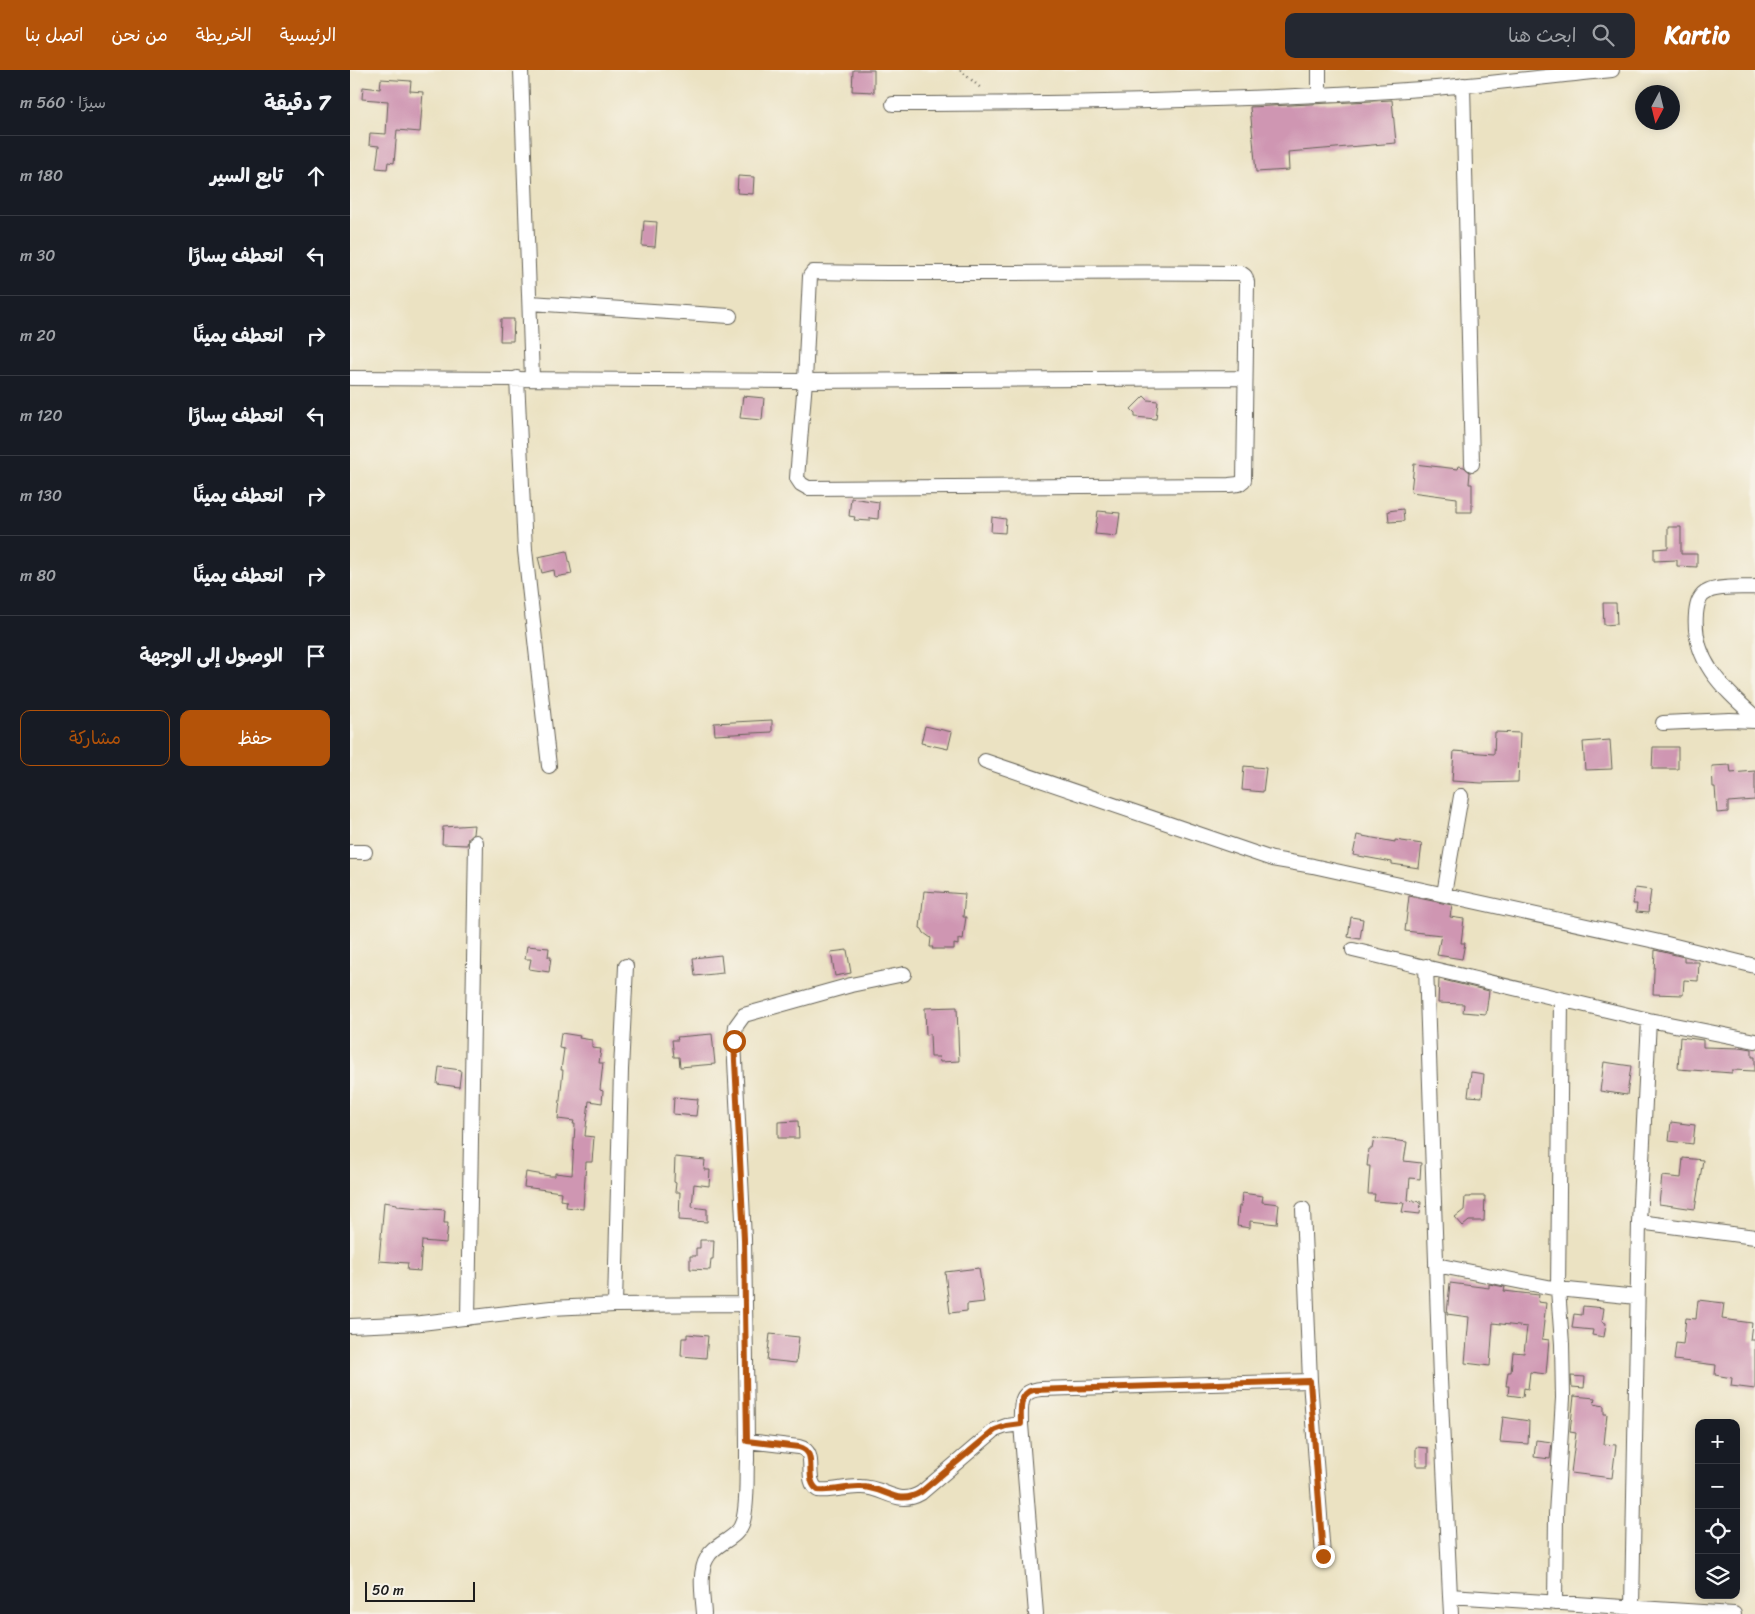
<!DOCTYPE html>
<html lang="ar">
<head>
<meta charset="utf-8">
<style>
	body { margin:0; font-family:Sriracha,"Playpen Sans Arabic",sans-serif; background:#242831; color:#f1f3f6; direction:rtl }
	.controls { position:absolute; right:15px; bottom:15px; display:grid; overflow:hidden; border-radius:10px; box-shadow:0 2px 12px #0003 }
	.controls button { width:45px; height:45px; display:grid; place-items:center; padding:0; border:0; border-bottom:1px solid #363941; background:#171b24; color:#f1f3f6; font:25px sans-serif }
	.compass { position:absolute; left:1285px; top:15px; width:45px; height:45px; border-radius:50%; background:#171b24; box-shadow:0 2px 12px #0003; rotate:187deg }
	.scale { position:absolute; left:15px; bottom:12px; width:110px; box-sizing:border-box; padding-left:5px; border:2px solid #1c1c1c; border-top:0; font-size:14px; line-height:18px; white-space:nowrap; color:#1c1c1c; -webkit-text-stroke:4px #f7f3e8; paint-order:stroke }
	.stop { position:absolute; width:15px; height:15px; margin:-11px; border:4px solid #b45309; border-radius:50%; background:#fff }
	.stop.end { background:#b45309; border-color:#fff; box-shadow:0 1px 5px #0008 }
	.list { margin:0; padding:0; list-style:none }
	h2 { display:flex; justify-content:space-between; align-items:center; height:65px; margin:0; padding:0 20px; font-size:21px }
	h2 small { font-size:16px; font-weight:400; color:#9ea1a6 }
	.list li { display:grid; grid-template-columns:32px 1fr auto; gap:15px; align-items:center; box-sizing:border-box; height:80px; padding:0 20px; border-top:1px solid #363941 }
	.list b { display:block; font-size:19px; white-space:nowrap }
	.list em { font-size:16px; font-style:normal; color:#9ea1a6 }
	.actions { display:flex; gap:10px; padding:15px 20px }
	.actions a { flex:1; padding:11px 0; border:1px solid #b45309; border-radius:10px; text-align:center; font-size:18px; color:#b45309 }
	.actions .main { background:#b45309; color:#fff }
	.icon { flex:none; width:28px; height:28px; fill:none; stroke:currentColor; stroke-width:2; stroke-linecap:round; stroke-linejoin:round }
	.map { position:relative; flex:none; width:1405px; height:1544px; overflow:hidden; direction:ltr }
	header { display:flex; align-items:center; gap:30px; box-sizing:border-box; height:70px; padding:0 25px; background:#b45309; color:#fff }
	header strong { font-size:24px }
	nav { display:flex; gap:28px; margin-inline-start:auto; font-size:18px }
	.search { width:350px; height:45px; background:#242831; display:flex; align-items:center; gap:12px; box-sizing:border-box; padding:0 18px; border-radius:10px; color:#9ea1a6; font-size:19px }
	main { display:flex }
	aside { flex:1; background:#171b24 }
	.map>svg:first-child { display:block }
	.building { fill:#cf96b2 }
	.lines { fill:none; stroke-linecap:round; stroke-linejoin:round }
	.minor-casing { stroke:#646156; stroke-width:16 }
	.path { stroke:#646156; stroke-width:2.5; stroke-dasharray:1 4; stroke-linecap:butt }
	.minor { stroke:#fff; stroke-width:14 }
	.route { stroke:#b45309; stroke-width:6 }
</style>
</head>
<body>
<header>
<strong>Kartio</strong>
<div class="search"><svg class="icon" aria-label="search" viewBox="0 0 24 24"><circle cx="10" cy="10" r="6"/><path d="M15 15l6 6"/></svg>ابحث هنا</div>
<nav><a>الرئيسية</a><a>الخريطة</a><a>من نحن</a><a>اتصل بنا</a></nav>
</header>
<main>
<div class="map">
<svg width="1405" height="1544" viewBox="0 0 1405 1544">
	<rect width="100%" height="100%" fill="#f7f3e8"/>
	<filter id="ink" filterUnits="userSpaceOnUse"><feTurbulence type="fractalNoise" baseFrequency=".02" numOctaves="2"/><feDisplacementMap in="SourceGraphic" scale="10" xChannelSelector="R" yChannelSelector="G"/><feConvolveMatrix kernelMatrix="1 2 1 2 8 2 1 2 1" color-interpolation-filters="sRGB"/></filter>
	<filter id="wash" filterUnits="userSpaceOnUse"><feTurbulence type="fractalNoise" baseFrequency=".0096" numOctaves="4" result="noise"/><feDisplacementMap in="SourceGraphic" scale="20" xChannelSelector="R" yChannelSelector="G"/><feGaussianBlur stdDeviation="1.12" result="paint"/><feColorMatrix in="noise" values="0 0 0 0 0 0 0 0 0 0 0 0 0 0 0 0 0 1.4 0 .05"/><feComposite in="paint" operator="in"/></filter>
	<g filter="url(#wash)">
		<rect width="100%" height="100%" fill="#ebe2c2"/>
		<g id="blocks">
			<path class="building" d="M503,0H524V22L502,21Z
				M31,9L61,11L60,21L73,22L70,62L47,60L44,93L38,92L37,99L26,98L29,76L19,75L20,63L36,64L38,31L12,29L13,17L30,19Z
				M1042,30L1046,73L938,82L939,100L906,102L900,37Z
				M388,106L404,107L403,124L387,123Z
				M294,151L307,152L305,177L292,176Z
				M151,249H164L163,271H150Z
				M393,326L414,328L412,350L390,348Z
				M794,326L798,330L808,331L806,349L785,347V343L781,339Z
				M1064,394L1108,399L1109,396L1114,397L1120,402L1119,414H1122V442H1107V428L1061,422Z
				M501,428L529,432L528,449L520,448V451L504,450L505,447L499,446Z
				M1053,439L1054,451L1039,452L1038,441Z
				M748,441L770,443L767,466L745,464Z
				M642,447L656,449L655,463L641,462Z
				M1318,457H1331V484H1347V497L1327,496V490L1304,491V479L1318,478Z
				M217,481L222,504L205,507L204,500L192,503L188,487Z
				M1253,533H1266L1267,554L1254,555Z
				M422,650V662L365,665L364,653Z
				M575,656L602,662L598,679L571,673Z
				M1145,662L1170,663L1168,712L1131,713L1102,711L1104,681L1144,684Z
				M1260,670L1262,699L1235,700L1233,672Z
				M1303,677H1328V699H1302Z
				M1380,695L1381,703L1405,701V730L1378,732V742L1367,743L1365,717H1363L1362,696Z
				M894,696L916,698L913,722L892,720Z
				M124,755L123,764L118,768L117,775L92,774L93,757Z
				M1007,765L1045,772V770L1072,774L1069,798L1042,794V792L1003,785Z
				M1285,818L1301,820L1298,843L1286,842L1287,834H1283Z
				M574,821L615,824L613,847H616L614,861L613,870L608,869V875L604,874V879H582L583,877H580L581,868L574,863L572,859L570,858Z
				M1059,826L1102,835L1100,847L1114,849L1111,873H1115L1112,889L1087,885L1091,865L1055,861Z
				M1001,847L1013,849L1010,869L998,867Z
				M177,876L199,878L198,887H201L199,902L179,899L181,889H175Z
				M497,880L501,903L485,906L481,882Z
				M1305,880L1334,887V892H1349L1348,911L1334,910L1333,925L1303,924Z
				M371,885L373,903L345,906L343,888Z
				M1089,909L1139,921L1136,944L1113,942L1114,934L1088,933Z
				M607,937L609,991L590,992L589,987H581L580,964L576,965L575,938Z
				M211,963L230,966L229,968L242,970V978L251,979L249,993H253L250,1020L253,1021L252,1033L239,1031L235,1066L244,1067L242,1092H236L233,1139L216,1137L217,1131L210,1130L211,1122L174,1117L176,1102L200,1106H205V1103L222,1105L225,1054H223L224,1051L208,1049L213,1000H211L214,979L209,978Z
				M362,964L365,994L330,997L329,987H324L322,970H328L327,967Z
				M1330,967L1353,970V977L1390,978V977L1402,979V987H1405V1001L1382,1000V1003L1328,999Z
				M1254,992L1281,996L1277,1025L1250,1021Z
				M89,997L111,1000L109,1017L87,1014Z
				M1121,1002L1134,1004L1132,1027L1118,1026Z
				M324,1027L348,1029L346,1046L323,1044Z
				M448,1051L449,1068H428V1052Z
				M1321,1052L1345,1055L1343,1074L1319,1071Z
				M1024,1068L1057,1072L1054,1091L1071,1093L1070,1109L1060,1108L1058,1130L1071,1132L1070,1144L1052,1142L1054,1133L1024,1131L1025,1124H1018L1020,1096H1017L1019,1079H1022Z
				M325,1087L355,1090L354,1100H360L359,1116L344,1114L342,1137L357,1139V1152L329,1150L330,1122H325L326,1113L324,1112Z
				M1333,1088L1353,1090L1345,1139L1309,1134L1312,1106L1331,1108Z
				M892,1123L913,1126L912,1132L929,1134L927,1154L900,1151V1158L887,1156L889,1136H891Z
				M1121,1126H1135L1134,1151H1119L1113,1156L1105,1147L1114,1140L1115,1127H1121Z
				M34,1132L47,1134V1136L95,1140L94,1153H98L96,1173L72,1171L70,1201L57,1200L58,1193L29,1191Z
				M350,1170H364L363,1189H361L360,1200L340,1199V1186H346V1178H350Z
				M629,1198L634,1232L617,1234V1241L600,1243L595,1202Z
				M1100,1213L1139,1218V1214L1155,1217L1154,1221L1189,1225L1188,1232L1196,1233L1192,1269L1199,1270L1196,1304L1180,1302L1178,1319L1174,1318L1173,1327L1158,1325L1159,1316H1156L1158,1302H1161L1163,1282L1174,1283L1177,1257L1143,1253L1140,1296L1115,1293L1119,1247L1097,1244Z
				M1348,1230L1374,1233L1372,1249L1402,1253L1400,1270H1405V1319L1381,1316L1382,1308L1365,1305L1366,1295L1324,1290L1326,1273L1333,1274L1336,1248L1346,1249Z
				M1233,1236L1254,1238L1252,1252L1256,1253L1254,1267L1242,1265L1243,1260L1222,1258L1224,1244L1232,1245Z
				M337,1264L358,1266L356,1288L331,1286L332,1268H337Z
				M420,1264L449,1267L446,1293L417,1290Z
				M1221,1306L1235,1307L1234,1318L1222,1317Z
				M1224,1326L1245,1328L1244,1334L1254,1336V1344H1257L1254,1374L1266,1375L1262,1408L1221,1403L1226,1363L1220,1362Z
				M1153,1347L1179,1351L1178,1374L1150,1372Z
				M1186,1370L1202,1372L1200,1389L1184,1387Z
				M1066,1377L1078,1378V1396H1066Z"/>
		</g>
	</g>
	<g filter="url(#ink)">
		<use href="#blocks" fill-opacity="0" stroke="#646156" stroke-width="1"/>
		<g class="lines">
			<defs>
				<path id="minor" d="M171,0L182,308
					M969,0V24
					M1113,15L1122,394
					M543,34C724,34 905,31 1086,18C1145,13 1204,6 1262,0
					M463,202C606,205 749,201 891,203L895,206L897,212L894,410L889,414L879,415L458,418L451,414L447,408L455,311L460,206Z
					M180,233L380,246
					M0,308L455,311L895,308
					M167,308L175,480L199,696
					M1405,517C1392,518 1370,516 1359,521C1349,525 1347,534 1346,544C1342,591 1373,618 1405,647
					M1313,653L1380,650L1405,651
					M635,691L922,789L963,796L1305,871L1405,896
					M0,782H15
					M1094,824L1111,726
					M1003,880L1299,950L1405,971
					M1076,896L1090,1309L1100,1526L1384,1544
					M953,1139L960,1311L973,1486
					M1289,1152L1405,1167
					M1086,1195L1208,1219L1287,1227
					M265,1235L271,1000L276,896
					M118,1248L126,772
					M0,1256L71,1253L201,1238L265,1235L395,1234L394,1169L384,971L386,956L394,945L501,915L554,904
					M397,1371L449,1377C470,1382 452,1409 468,1420C482,1422 497,1416 511,1417C535,1417 547,1437 571,1423L645,1360L656,1356L671,1354
					M1100,1526L1101,1544
					M1205,1533L1206,1444L1213,1328L1212,1274L1208,1219L1211,929
					M1282,1537L1289,1152L1299,950
					M354,1544C353,1527 348,1503 357,1488C365,1472 388,1470 393,1451C398,1432 396,1410 397,1390C397,1338 396,1286 395,1234
					M686,1544L671,1354C671,1335 668,1321 691,1319L960,1311"/>
			</defs>
			<use href="#minor" class="minor-casing"/>
			<path class="path" d="M610,0L632,19"/>
			<use href="#minor" class="minor"/>
		</g>
	</g>
	<g class="lines" filter="url(#ink)">
		<path class="route" d="M384,971L394,1169L397,1371L449,1377C470,1382 452,1409 468,1420C482,1422 497,1416 511,1417C535,1417 547,1437 571,1422L645,1360L656,1356L671,1354C671,1342 668,1324 683,1320L960,1311L973,1486"/>
	</g>
</svg>
<div class="controls">
<button>+</button>
<button>−</button>
<button><svg class="icon" aria-label="locate" viewBox="0 0 24 24"><circle cx="12" cy="12" r="6"/><path d="M12 2v4M12 18v4M2 12h4M18 12h4"/></svg></button>
<button><svg class="icon" aria-label="layers" viewBox="0 0 24 24"><path d="M12 4l9 5-9 5-9-5zM3 14l9 5 9-5"/></svg></button>
</div>
<svg class="compass" viewBox="-18 -18 36 36"><path d="M0-13l5 13h-10z" fill="#e53935"/><path d="M0 13l5-13h-10z" fill="#9ea1a6"/></svg>
<div class="scale">50 m</div>
<div class="stop" style="left:384px;top:971px"></div>
<div class="stop end" style="left:973px;top:1486px"></div>
</div>
<aside>
<h2>7 دقيقة<small>سيرًا · 560 m</small></h2>
<ul class="list">
<li><svg class="icon" aria-label="ahead" viewBox="0 0 24 24"><path d="M12 20V5M6 11l6-6 6 6"/></svg><div><b>تابع السير</b></div><em>180 m</em></li>
<li><svg class="icon" aria-label="left" viewBox="0 0 24 24"><path d="M17 20v-9H6M10 6l-5 5 5 5"/></svg><div><b>انعطف يسارًا</b></div><em>30 m</em></li>
<li><svg class="icon" aria-label="right" viewBox="0 0 24 24"><path d="M7 20v-9h11M14 6l5 5-5 5"/></svg><div><b>انعطف يمينًا</b></div><em>20 m</em></li>
<li><svg class="icon" aria-label="left" viewBox="0 0 24 24"><path d="M17 20v-9H6M10 6l-5 5 5 5"/></svg><div><b>انعطف يسارًا</b></div><em>120 m</em></li>
<li><svg class="icon" aria-label="right" viewBox="0 0 24 24"><path d="M7 20v-9h11M14 6l5 5-5 5"/></svg><div><b>انعطف يمينًا</b></div><em>130 m</em></li>
<li><svg class="icon" aria-label="right" viewBox="0 0 24 24"><path d="M7 20v-9h11M14 6l5 5-5 5"/></svg><div><b>انعطف يمينًا</b></div><em>80 m</em></li>
<li><svg class="icon" aria-label="arrive" viewBox="0 0 24 24"><path d="M6 21V4h12l-3 4 3 4H6"/></svg><div><b>الوصول إلى الوجهة</b></div></li>
</ul>
<div class="actions"><a class="main">حفظ</a><a>مشاركة</a></div>
</aside>
</main>
</body>
</html>
